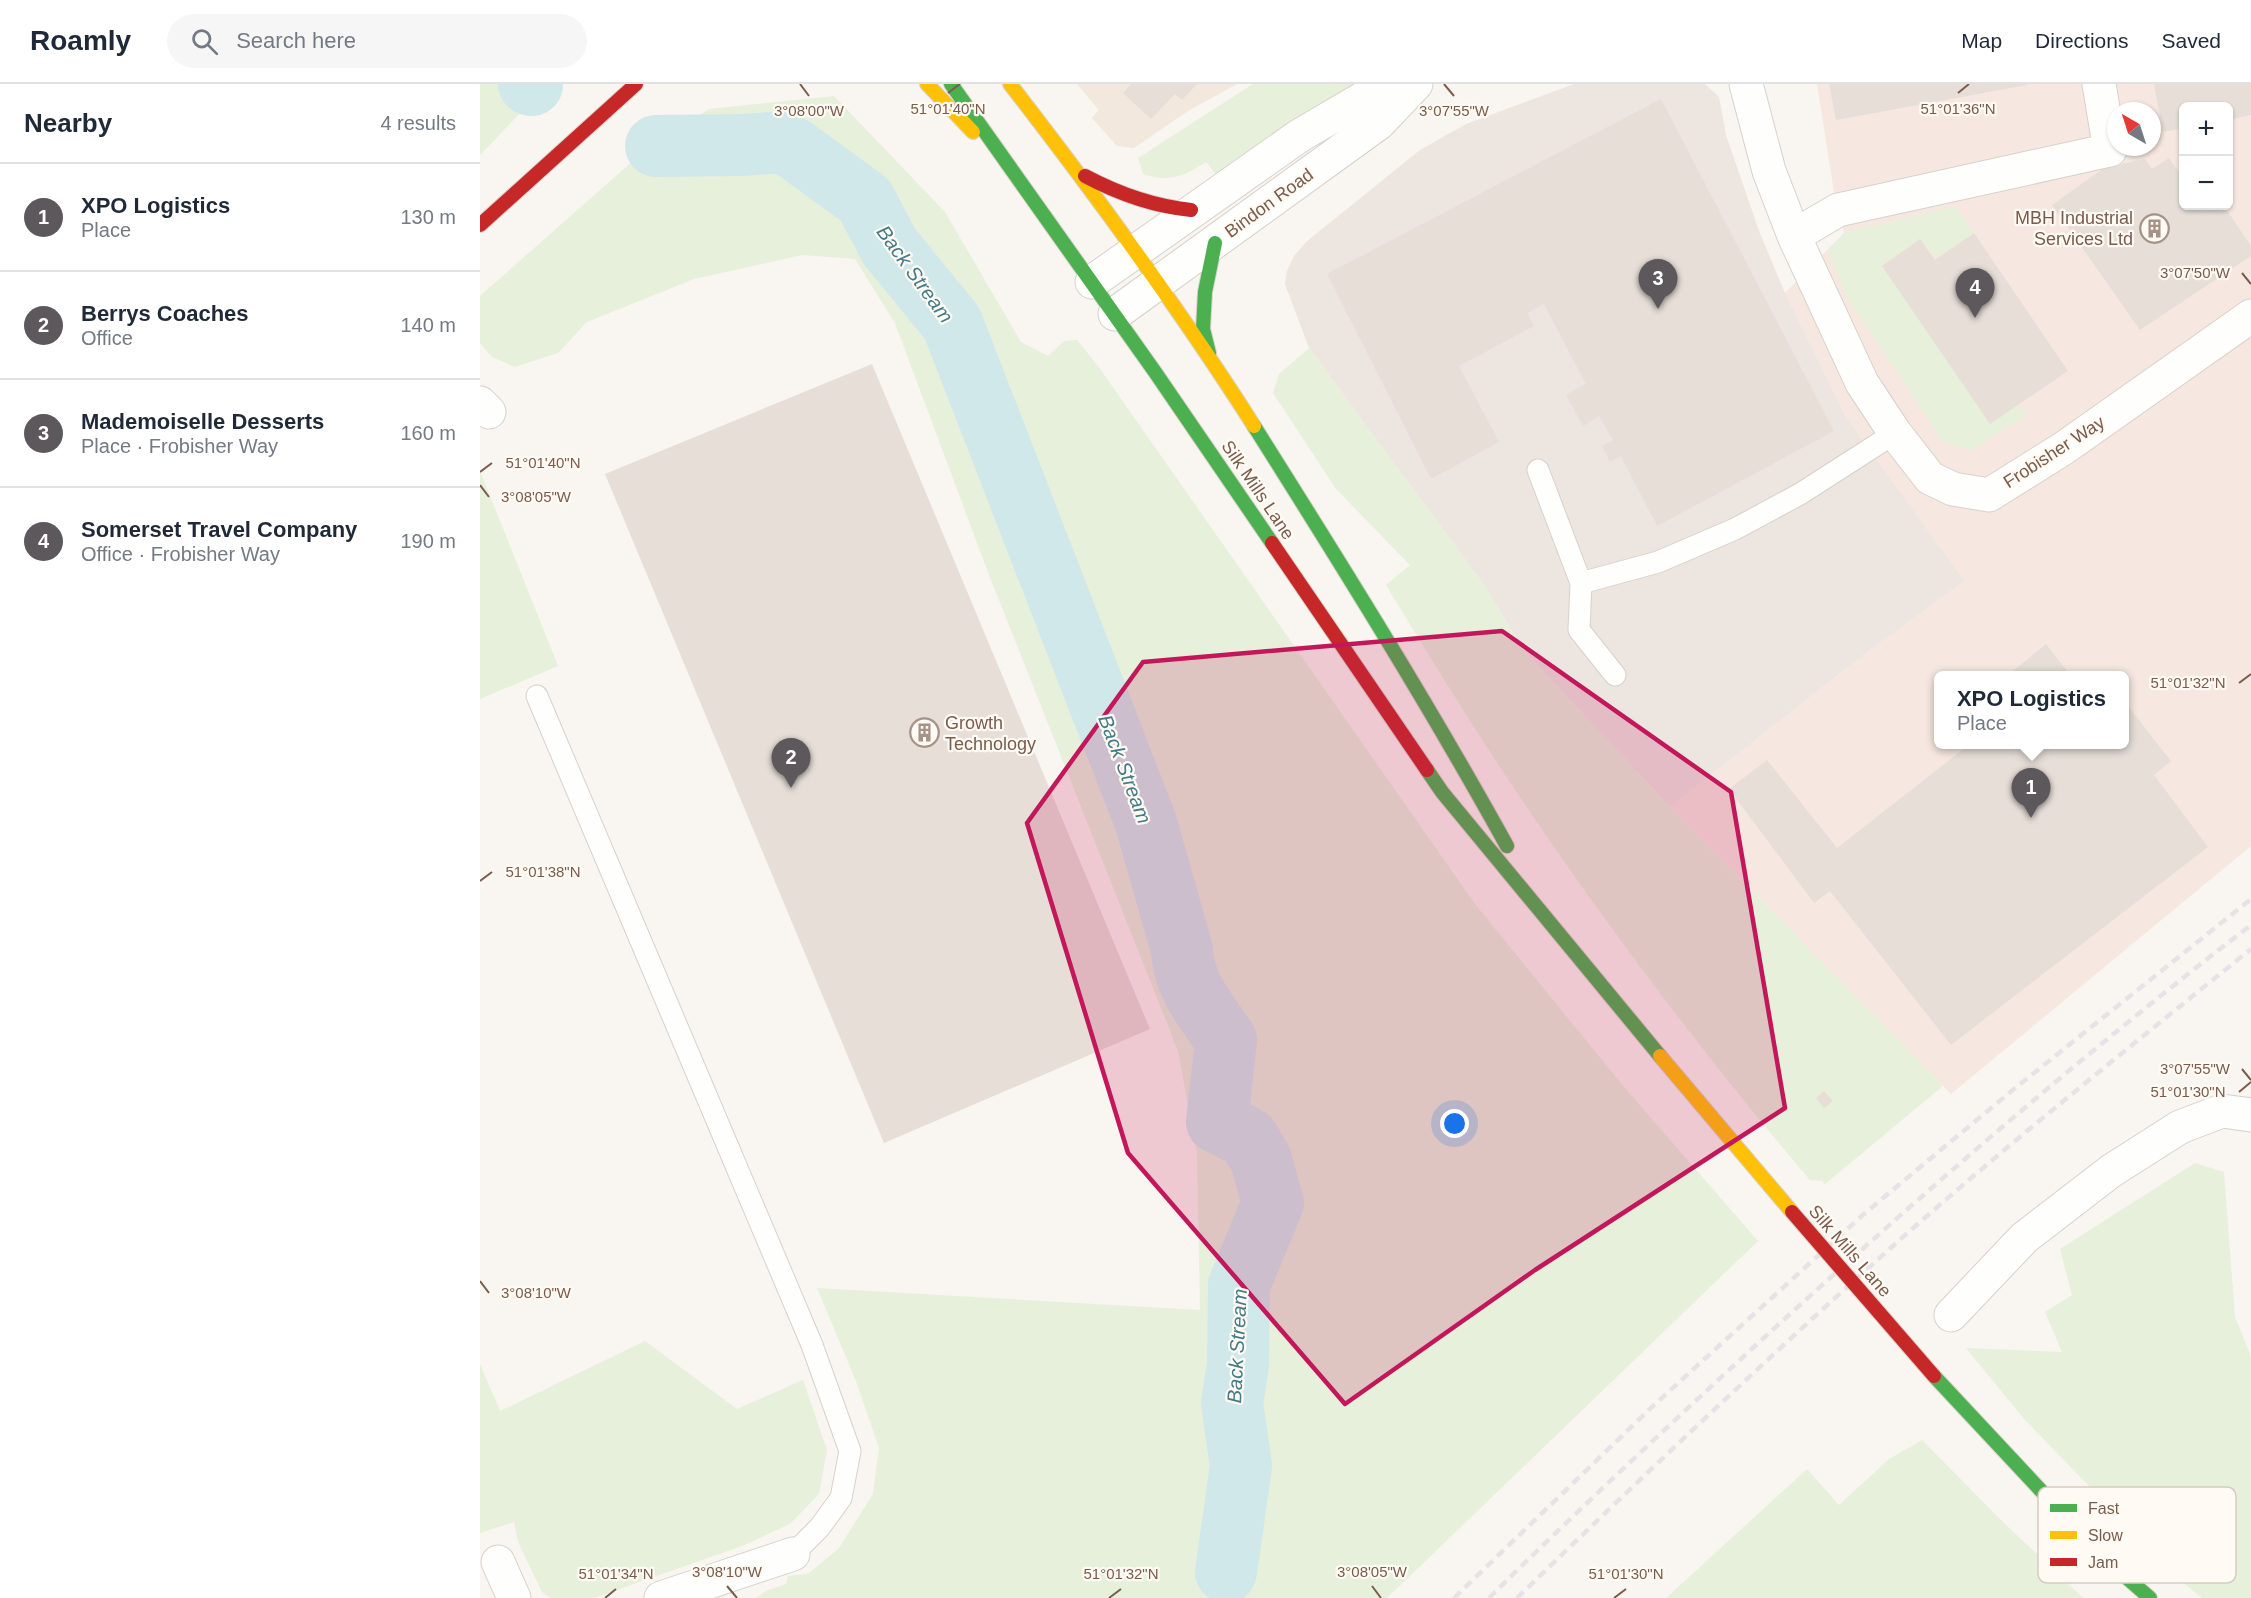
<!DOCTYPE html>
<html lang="en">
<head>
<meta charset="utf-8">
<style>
	body { margin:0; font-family:Helvetica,sans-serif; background:#f6f6f7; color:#1f2937 }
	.controls { position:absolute; right:18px; top:18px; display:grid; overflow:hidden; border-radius:9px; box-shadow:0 2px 4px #0004 }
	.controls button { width:54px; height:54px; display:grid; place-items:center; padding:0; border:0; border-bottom:2px solid #e0e1e3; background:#fff; color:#1f2937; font:30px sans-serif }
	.compass { position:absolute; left:1627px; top:18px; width:54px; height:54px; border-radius:50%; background:#fff; box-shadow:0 2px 4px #0004; rotate:321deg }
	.you { position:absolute; left:975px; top:1040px; width:21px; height:21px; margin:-15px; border:4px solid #fff; border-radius:50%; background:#1a73e8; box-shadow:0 0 0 9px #1a73e833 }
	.badge { display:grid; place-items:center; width:39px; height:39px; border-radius:50%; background:#5c585b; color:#fff; font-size:20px; font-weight:700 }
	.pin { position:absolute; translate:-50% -50px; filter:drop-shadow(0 2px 3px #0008) }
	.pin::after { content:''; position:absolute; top:32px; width:21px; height:18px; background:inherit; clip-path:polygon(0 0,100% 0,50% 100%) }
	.popup { position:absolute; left:1454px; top:587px; width:195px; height:78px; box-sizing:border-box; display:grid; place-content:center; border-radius:9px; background:#fff; filter:drop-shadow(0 2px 4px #0005); font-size:20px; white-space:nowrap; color:#747a83 }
	.popup b { font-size:22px; color:#1f2937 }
	.popup::after { content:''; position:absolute; left:50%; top:100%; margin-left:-12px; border:12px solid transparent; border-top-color:#fff }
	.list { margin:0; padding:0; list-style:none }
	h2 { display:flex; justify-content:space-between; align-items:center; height:78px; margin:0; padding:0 24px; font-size:26px }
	h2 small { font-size:20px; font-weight:400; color:#747a83 }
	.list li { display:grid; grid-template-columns:39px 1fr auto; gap:18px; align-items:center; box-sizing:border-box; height:108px; padding:0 24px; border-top:2px solid #e0e1e3 }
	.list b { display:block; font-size:22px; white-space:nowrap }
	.list p { margin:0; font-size:20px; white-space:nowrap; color:#747a83 }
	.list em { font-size:20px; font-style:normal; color:#747a83 }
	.icon { flex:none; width:33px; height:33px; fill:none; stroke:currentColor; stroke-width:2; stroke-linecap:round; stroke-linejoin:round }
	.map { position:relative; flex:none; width:1771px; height:1514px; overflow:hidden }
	header { display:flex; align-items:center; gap:36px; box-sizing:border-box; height:84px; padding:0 30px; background:#fff; border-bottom:2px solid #e0e1e3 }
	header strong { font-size:28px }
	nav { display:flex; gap:33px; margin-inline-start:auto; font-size:21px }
	.search { width:420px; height:54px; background:#f6f6f7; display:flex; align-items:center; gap:15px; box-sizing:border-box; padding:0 21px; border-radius:33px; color:#747a83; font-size:22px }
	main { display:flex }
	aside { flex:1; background:#fff }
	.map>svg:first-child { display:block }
	.residential { fill:#f2e8de }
	.commercial { fill:#f6e8e1; fill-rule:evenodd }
	.industrial { fill:#ede5e0 }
	.green { fill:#e7f0db }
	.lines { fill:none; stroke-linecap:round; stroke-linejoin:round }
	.stream { stroke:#d0e8ea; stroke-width:10 }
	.river { stroke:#d0e8ea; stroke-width:62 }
	.building { fill:#e6ded7 }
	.lane-casing { stroke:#d7d1cb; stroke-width:23 }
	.street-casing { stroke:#d7d1cb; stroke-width:35 }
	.fast-casing { stroke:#d9d2cb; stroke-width:16 }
	.slow-casing { stroke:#d9d2cb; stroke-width:16 }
	.jam-casing { stroke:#d9d2cb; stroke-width:16 }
	.lane { stroke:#fefefd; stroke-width:21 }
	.street { stroke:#fefefd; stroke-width:33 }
	.fast { stroke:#4caf50; stroke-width:14 }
	.slow { stroke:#ffc107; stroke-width:14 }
	.jam { stroke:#c62828; stroke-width:14 }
	.rail { stroke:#e6e3e7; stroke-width:4.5; stroke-dasharray:9 6; stroke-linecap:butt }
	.jam-bridge-casing { stroke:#dad1cc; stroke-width:16; stroke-linecap:butt }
	.jam-bridge { stroke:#c62828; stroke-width:14 }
	.marked { fill:#c2185b; fill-opacity:0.2; stroke:#c2185b; stroke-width:4.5; stroke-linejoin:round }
	.ticks { fill:none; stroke:#7a5c4d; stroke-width:2 }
	.labels { text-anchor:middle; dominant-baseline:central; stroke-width:4.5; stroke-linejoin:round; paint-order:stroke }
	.street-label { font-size:18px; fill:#7a5c4d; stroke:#fffaf3 }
	.poi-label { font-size:18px; fill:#7a5c4d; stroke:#fffaf3; text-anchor:end }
	.water-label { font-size:20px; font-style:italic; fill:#437c86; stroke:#fffaf3 }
	.key { fill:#fffaf3; stroke:#d7cbc1; stroke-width:1.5 }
	.key-label { font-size:16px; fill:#7a5c4d }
	.ticks-label { font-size:15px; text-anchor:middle; fill:#7a5c4d; stroke:#fffaf3; stroke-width:4.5; stroke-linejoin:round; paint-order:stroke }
</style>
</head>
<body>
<header>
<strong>Roamly</strong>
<div class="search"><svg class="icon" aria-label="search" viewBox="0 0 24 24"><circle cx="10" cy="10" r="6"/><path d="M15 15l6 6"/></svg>Search here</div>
<nav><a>Map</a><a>Directions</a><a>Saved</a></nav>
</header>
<main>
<aside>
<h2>Nearby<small>4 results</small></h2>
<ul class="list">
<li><span class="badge">1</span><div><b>XPO Logistics</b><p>Place</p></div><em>130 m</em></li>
<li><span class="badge">2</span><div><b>Berrys Coaches</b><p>Office</p></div><em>140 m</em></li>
<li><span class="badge">3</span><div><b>Mademoiselle Desserts</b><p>Place · Frobisher Way</p></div><em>160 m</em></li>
<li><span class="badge">4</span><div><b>Somerset Travel Company</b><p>Office · Frobisher Way</p></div><em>190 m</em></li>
</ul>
</aside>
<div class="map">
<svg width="1771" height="1514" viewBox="0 0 1771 1514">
	<rect width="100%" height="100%" fill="#f9f5f0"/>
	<path class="residential" d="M597,0H757L708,27L654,64L637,62L612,34L619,26Z"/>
	<path class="commercial" d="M1337,0H1771V762L1471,1010L1190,723L1391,565L1483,497L1366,333L1305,209L1364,149L1354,108ZM1704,22H1748V122H1704ZM1636,27H1672V63H1636ZM1458,592H1644V660H1458Z"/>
	<path class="industrial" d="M1094,0H1225L1239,13L1246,51L1279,147L1305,209L1366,333L1484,497L1391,565L1190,723L1045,568L1004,501L829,264L805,200L807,187L814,172L826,158L940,66L986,40Z"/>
	<path class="green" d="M0,0H68L0,71Z
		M773,0H904L739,94L726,78C705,92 688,99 663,90L658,74Z
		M354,12L465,128L541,258L568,272L584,257L597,256L618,282L995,820L1144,1003L1278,1157L907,1514H276L288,1506L306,1500L308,1492L328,1490L359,1464L393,1410L399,1364L376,1297L337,1204L720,1226L717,1069L698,967L509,491L415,239L375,175L322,171L214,195L107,238L78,269L35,283L12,273L0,259V212L154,76L229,25Z
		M1477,122L1494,149L1455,176L1440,155L1402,182L1548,331L1490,366L1464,359L1365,210L1348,166L1364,149Z
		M829,264L1004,501L1045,568L1190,723L1463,1002L1344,1101L1343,1097L1330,1096C1227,975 1131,848 1042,716C994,646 950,573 906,501L930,481L856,405L793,309L799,290Z
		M0,387L78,582L0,615Z
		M1715,1079L1744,1088L1755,1233L1771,1272V1514H1722L1690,1488L1647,1441L1545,1336L1486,1264L1582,1268L1565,1228L1592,1211L1580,1165Z
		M165,1257L257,1325L323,1296L347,1366L339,1410L310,1440L262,1462L114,1514H70L62,1508L38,1458L34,1438L0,1449V1280L20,1327Z
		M1442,1356L1522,1437L1603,1514H1186L1327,1385L1359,1421L1409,1375Z"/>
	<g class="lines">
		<path class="stream" d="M52,1L53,0"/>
		<path class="river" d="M49,0L52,1
			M176,62L262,61L305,58L385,116L409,162L472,239L666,739L702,866C703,901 727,928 746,956L737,1038L768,1054L781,1076L793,1119L759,1201L758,1281L752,1319L761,1382L746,1488"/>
	</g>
	<path class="building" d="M651,0H717L702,16L695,10L671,35L643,9Z
		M1349,0H1547V1L1356,36Z
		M1674,0H1771V31L1748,36V22H1704V44L1683,48Z
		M1181,15L1354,347L1177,442L1141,372L1130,378L1122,362L1133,356L1119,332L1103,342L1086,311L1106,300L1064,220L1047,229L1054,242L979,282L1019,358L951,395L847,190Z
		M1689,74L1704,95V122H1721L1725,127L1734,122H1744L1771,162V172L1660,246L1572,121L1624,84L1665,75L1672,85Z
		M1494,149L1588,287L1510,340L1402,182L1440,155L1455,176Z
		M392,280L670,945L404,1059L125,390Z
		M1566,560L1591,592H1527Z
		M1644,617L1691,677L1674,691L1728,763L1471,961L1350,807L1334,819L1249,705L1287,676L1357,764L1490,660H1644Z
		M1344,1007L1353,1017L1344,1024L1336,1014Z"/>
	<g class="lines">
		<defs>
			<path id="lane" d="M1058,386L1101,499L1178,478L1255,445L1320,410L1415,349
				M1101,499L1099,546L1135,591
				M57,612L332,1261L370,1367L361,1414L340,1443L313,1470"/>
			<path id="street" d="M1266,0L1289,87L1314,152L1382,299L1415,349L1450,394L1473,405L1509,411L1584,364L1771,232
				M1314,152L1358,126L1630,66L1619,0
				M612,198L819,52L882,15L923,0
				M635,230L899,39L936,0
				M0,319L9,328
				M1471,1231L1544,1154L1631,1087L1700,1043L1742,1027L1771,1031
				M18,1478L34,1514
				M181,1514L313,1470"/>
			<path id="fast" d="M471,0L675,288L792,459
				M729,269L723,245L725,208L735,159
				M774,342C861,480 948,619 1027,762
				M947,686L962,708L1180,972
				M1454,1292L1623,1473L1670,1514"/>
			<path id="slow" d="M447,0L493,48
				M530,0C616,111 699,224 774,342
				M1180,972L1312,1128"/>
			<path id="jam" d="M605,92C639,110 672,122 711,126
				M0,141L156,0
				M792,459L947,686"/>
		</defs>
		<use href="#lane" class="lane-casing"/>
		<use href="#street" class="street-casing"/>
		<use href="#fast" class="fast-casing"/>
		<use href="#slow" class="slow-casing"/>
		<use href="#jam" class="jam-casing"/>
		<use href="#lane" class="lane"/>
		<use href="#street" class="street"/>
		<use href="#fast" class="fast"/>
		<use href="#slow" class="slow"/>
		<use href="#jam" class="jam"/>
		<path class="rail" d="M974,1514L1173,1322L1385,1129L1534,1005L1771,815
			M1009,1514C1096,1428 1186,1344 1276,1261C1436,1115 1599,973 1771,841
			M1037,1514C1161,1394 1286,1275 1414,1161C1530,1058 1651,962 1771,865"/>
		<defs>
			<path id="jam-bridge" d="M1312,1128L1454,1292"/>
		</defs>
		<use href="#jam-bridge" class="jam-bridge-casing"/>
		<use href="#jam-bridge" class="jam-bridge"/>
	</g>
	<path class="marked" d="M1022,547L1251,708L1305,1024L1055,1186L865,1320L648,1069L547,739L663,578Z"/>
	<path class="ticks" d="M320,0L329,12M964,0L974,12M468,9L480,0M1478,9L1489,0M1762,189L1771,200M0,388L12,379M0,401L9,413M1759,599L1771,590M0,797L12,788M1762,985L1771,996M1759,1008L1771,998M0,1197L9,1209M247,1502L257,1514M892,1502L901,1514M125,1514L136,1505M629,1514L641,1505M1134,1514L1146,1505"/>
	<defs>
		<symbol id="building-ring" viewBox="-11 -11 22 22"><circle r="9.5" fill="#fffaf3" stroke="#a69286" stroke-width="1.5"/><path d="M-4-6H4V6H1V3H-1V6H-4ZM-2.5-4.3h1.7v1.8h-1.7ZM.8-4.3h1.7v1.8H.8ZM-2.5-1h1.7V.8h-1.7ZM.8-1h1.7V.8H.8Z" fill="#a69286"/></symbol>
	</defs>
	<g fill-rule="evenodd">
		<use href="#building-ring" x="1658" y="128" width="33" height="33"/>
		<use href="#building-ring" x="428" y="632" width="33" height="33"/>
	</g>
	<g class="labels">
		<g class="street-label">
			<text transform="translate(789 119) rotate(-36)">Bindon Road</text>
			<text transform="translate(1574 368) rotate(-33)">Frobisher Way</text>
			<text transform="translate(778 406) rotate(56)">Silk Mills Lane</text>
			<text transform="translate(1370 1167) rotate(49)">Silk Mills Lane</text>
		</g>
		<g class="poi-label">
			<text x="1653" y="134">MBH Industrial<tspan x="1653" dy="21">Services Ltd</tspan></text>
			<text x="465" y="639" text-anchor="start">Growth<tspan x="465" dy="21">Technology</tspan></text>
		</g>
		<g class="water-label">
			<text transform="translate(435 190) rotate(54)">Back Stream</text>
			<text transform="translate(645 685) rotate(69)">Back Stream</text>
			<text transform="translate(757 1262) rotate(-87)">Back Stream</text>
		</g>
	</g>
	<rect x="1558" y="1403" width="198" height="96" rx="9" class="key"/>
	<rect x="1570" y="1420" width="27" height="8" fill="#4caf50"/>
	<rect x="1570" y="1447" width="27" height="8" fill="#ffc107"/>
	<rect x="1570" y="1474" width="27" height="8" fill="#c62828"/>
	<g class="key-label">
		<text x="1608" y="1430">Fast</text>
		<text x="1608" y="1457">Slow</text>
		<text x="1608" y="1484">Jam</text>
	</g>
	<g class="ticks-label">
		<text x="468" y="30">51°01'40"N</text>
		<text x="1478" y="30">51°01'36"N</text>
		<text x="329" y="32">3°08'00"W</text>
		<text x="974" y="32">3°07'55"W</text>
		<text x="1715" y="194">3°07'50"W</text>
		<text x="63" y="384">51°01'40"N</text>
		<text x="56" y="418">3°08'05"W</text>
		<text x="1708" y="604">51°01'32"N</text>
		<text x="63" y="793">51°01'38"N</text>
		<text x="1715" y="990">3°07'55"W</text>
		<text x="1708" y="1013">51°01'30"N</text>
		<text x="56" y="1214">3°08'10"W</text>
		<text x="247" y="1493">3°08'10"W</text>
		<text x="892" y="1493">3°08'05"W</text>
		<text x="136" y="1495">51°01'34"N</text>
		<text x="641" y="1495">51°01'32"N</text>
		<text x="1146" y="1495">51°01'30"N</text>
	</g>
</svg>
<div class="controls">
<button>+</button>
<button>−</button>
</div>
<svg class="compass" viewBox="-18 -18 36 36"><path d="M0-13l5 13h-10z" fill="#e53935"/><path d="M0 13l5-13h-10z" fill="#747a83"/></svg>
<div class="you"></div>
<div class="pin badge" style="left:1551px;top:734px">1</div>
<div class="popup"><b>XPO Logistics</b>Place</div>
<div class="pin badge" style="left:311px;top:704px">2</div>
<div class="pin badge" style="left:1178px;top:225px">3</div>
<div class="pin badge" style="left:1495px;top:234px">4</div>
</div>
</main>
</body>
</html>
